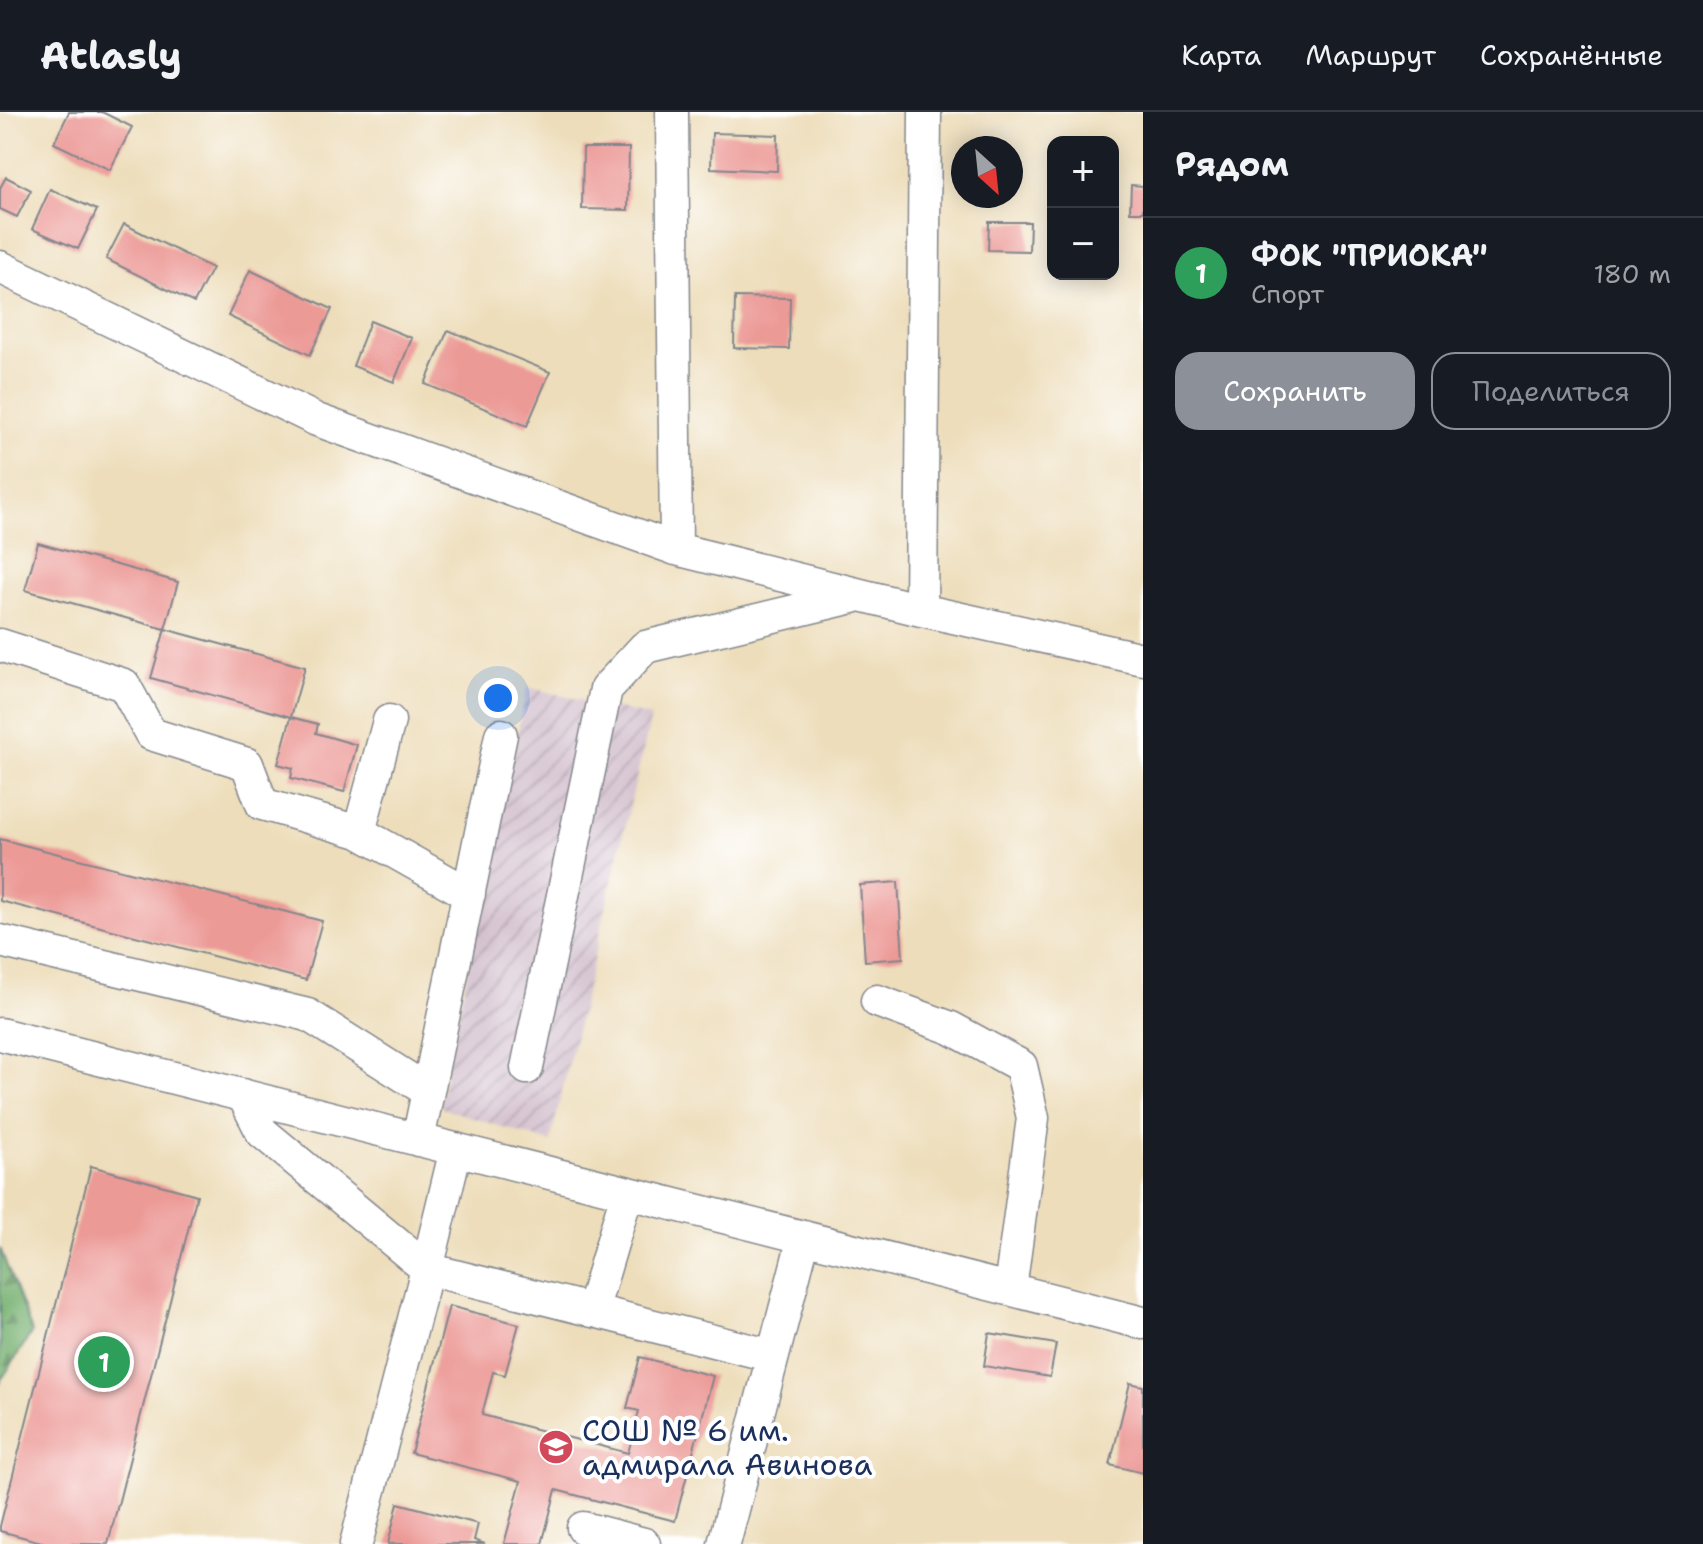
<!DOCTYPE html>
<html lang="ru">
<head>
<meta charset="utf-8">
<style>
	body { margin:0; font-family:"Shantell Sans",sans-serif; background:#20242c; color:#f1f3f6 }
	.controls { position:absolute; right:24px; top:24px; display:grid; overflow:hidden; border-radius:16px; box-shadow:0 4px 20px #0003 }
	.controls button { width:72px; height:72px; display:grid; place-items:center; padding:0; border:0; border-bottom:2px solid #363941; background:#171b24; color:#f1f3f6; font:40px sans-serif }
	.compass { position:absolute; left:951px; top:24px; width:72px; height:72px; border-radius:50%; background:#171b24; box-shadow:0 4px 20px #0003; rotate:153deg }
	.you { position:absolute; left:498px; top:586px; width:28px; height:28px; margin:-20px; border:6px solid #fff; border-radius:50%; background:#1a73e8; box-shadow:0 0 0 12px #1a73e833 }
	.badge { display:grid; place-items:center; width:52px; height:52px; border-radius:50%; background:#8c9099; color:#fff; font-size:26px; font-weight:700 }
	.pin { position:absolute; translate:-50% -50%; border:4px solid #fff; box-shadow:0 2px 8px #0006 }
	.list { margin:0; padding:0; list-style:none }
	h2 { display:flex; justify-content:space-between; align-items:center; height:104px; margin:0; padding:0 32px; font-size:34px }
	h2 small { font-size:26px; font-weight:400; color:#9ea1a6 }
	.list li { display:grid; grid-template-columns:52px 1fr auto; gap:24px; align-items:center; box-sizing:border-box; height:112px; padding:0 32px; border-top:2px solid #363941 }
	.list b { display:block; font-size:30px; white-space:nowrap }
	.list p { margin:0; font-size:26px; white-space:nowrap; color:#9ea1a6 }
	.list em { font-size:26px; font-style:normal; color:#9ea1a6 }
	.actions { display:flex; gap:16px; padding:24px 32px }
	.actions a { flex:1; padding:18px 0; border:2px solid #8c9099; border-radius:24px; text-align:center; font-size:28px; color:#8c9099 }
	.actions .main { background:#8c9099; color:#fff }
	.map { position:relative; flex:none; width:1143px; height:1432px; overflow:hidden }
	header { display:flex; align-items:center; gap:48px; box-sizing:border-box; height:112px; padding:0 40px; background:#171b24; border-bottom:2px solid #363941 }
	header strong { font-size:38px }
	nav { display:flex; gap:44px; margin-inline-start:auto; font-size:28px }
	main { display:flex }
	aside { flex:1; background:#171b24 }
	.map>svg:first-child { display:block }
	.industrial { fill:url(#industrial-furrows) }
	.forest { fill:url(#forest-firs); stroke:#487066; stroke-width:2 }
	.building { fill:#ec9a96 }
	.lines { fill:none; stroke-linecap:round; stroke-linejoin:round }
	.minor-casing { stroke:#84868c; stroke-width:35 }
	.minor { stroke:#fff; stroke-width:32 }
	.labels { text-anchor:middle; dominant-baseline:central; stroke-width:8; stroke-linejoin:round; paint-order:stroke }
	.poi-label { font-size:30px; fill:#1b2f5e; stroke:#fff; text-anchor:start }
</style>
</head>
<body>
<header>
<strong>Atlasly</strong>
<nav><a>Карта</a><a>Маршрут</a><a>Сохранённые</a></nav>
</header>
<main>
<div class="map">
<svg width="1143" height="1432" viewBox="0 0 1143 1432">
	<defs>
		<pattern id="industrial-furrows" width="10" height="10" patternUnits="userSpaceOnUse" patternTransform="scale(2)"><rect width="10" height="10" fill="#d1bdcb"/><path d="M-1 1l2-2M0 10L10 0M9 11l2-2" fill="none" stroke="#a99aa8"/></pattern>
		<pattern id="forest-firs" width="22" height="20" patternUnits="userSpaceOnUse" patternTransform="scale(2)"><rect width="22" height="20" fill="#76b06f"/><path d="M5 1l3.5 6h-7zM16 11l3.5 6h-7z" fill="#60905e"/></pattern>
	</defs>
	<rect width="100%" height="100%" fill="#fff"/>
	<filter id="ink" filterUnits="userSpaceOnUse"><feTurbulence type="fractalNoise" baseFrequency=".0125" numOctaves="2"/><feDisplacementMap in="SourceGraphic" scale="16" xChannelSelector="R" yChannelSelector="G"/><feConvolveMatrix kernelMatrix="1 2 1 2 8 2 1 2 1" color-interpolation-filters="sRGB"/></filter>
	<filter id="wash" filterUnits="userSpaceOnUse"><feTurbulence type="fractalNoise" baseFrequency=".006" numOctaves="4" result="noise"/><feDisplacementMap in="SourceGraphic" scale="32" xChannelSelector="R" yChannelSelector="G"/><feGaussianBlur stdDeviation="1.8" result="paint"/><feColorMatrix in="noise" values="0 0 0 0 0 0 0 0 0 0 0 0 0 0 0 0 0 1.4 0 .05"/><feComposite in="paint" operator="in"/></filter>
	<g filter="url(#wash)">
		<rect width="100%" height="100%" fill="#edddba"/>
		<path class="industrial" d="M527,575L651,605L550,1030L439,995Z"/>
		<path class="forest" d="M0,1136L32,1220L0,1270Z"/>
		<g id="blocks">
			<path class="building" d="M69,0H102L132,15L110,58L54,31Z
				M712,21L778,23L777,59L711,56Z
				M583,36H629L628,98L582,97Z
				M6,65L31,78L17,105L0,97V76Z
				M1131,73L1143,74V100H1130Z
				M50,77L97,98L78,137L32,117Z
				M989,110H1030L1029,139L988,138Z
				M124,112L212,156L194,191L106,147Z
				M250,158L332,197L310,243L228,204Z
				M735,185L790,186L789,237L734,236Z
				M370,209L412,226L394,270L353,254Z
				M448,218L550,260L527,314L425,272Z
				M38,431L178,470L165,517L25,478Z
				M165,517L305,555L291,605L151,566Z
				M291,605L318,612L316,621L357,633L344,680L291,666L293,656L278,652Z
				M0,727L322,809L306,868L0,789Z
				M898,770L903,846L865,849L860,773Z
				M91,1054L197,1083L108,1432H49L0,1419V1414Z
				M449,1194L519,1212L505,1263L493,1260L482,1303L628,1341L639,1299L627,1296L640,1245L713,1264L675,1409L556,1378L542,1432H504L521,1369L411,1341Z
				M989,1221L1056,1232L1050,1265L984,1254Z
				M1130,1271L1143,1274V1361L1110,1353Z
				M398,1391L478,1412L474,1428L485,1432H388Z"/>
		</g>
	</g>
	<g filter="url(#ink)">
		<use href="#blocks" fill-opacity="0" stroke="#84868c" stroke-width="2"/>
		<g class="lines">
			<defs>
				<path id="minor" d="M672,0L676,437
					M0,155L317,308L676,437L921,498L1143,547
					M921,498L925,0
					M0,533L124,573L151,622L247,652L262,692L359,720L469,782
					M359,720L389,609
					M0,829L308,903L428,979
					M877,889L951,916L1021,954L1033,1006L1010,1177
					M0,922L1143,1211
					M527,956L606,577L645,535L853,485
					M243,983L262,1020L427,1157L356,1432
					M418,1028L501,623
					M456,1037L427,1157L773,1244
					M592,1199L627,1081
					M583,1416L644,1432
					M724,1432L804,1125"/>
			</defs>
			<use href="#minor" class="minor-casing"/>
			<use href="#minor" class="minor"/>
		</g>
	</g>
	<defs>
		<symbol id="school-disc" viewBox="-11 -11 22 22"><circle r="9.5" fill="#d1495b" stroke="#fff"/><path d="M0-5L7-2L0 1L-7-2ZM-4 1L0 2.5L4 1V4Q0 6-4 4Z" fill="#fff"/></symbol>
	</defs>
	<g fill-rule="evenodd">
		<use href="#school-disc" x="536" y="1315" width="40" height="40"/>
	</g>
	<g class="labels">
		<g class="poi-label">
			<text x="582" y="1318">СОШ № 6 им.<tspan x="582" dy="34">адмирала Авинова</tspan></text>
		</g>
	</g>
</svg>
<div class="controls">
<button>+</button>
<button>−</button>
</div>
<svg class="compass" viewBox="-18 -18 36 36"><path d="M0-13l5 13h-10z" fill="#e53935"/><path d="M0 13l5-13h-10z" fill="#9ea1a6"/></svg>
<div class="you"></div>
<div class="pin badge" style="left:104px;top:1250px;background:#2e9e5b">1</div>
</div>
<aside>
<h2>Рядом<small></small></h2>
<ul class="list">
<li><span class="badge" style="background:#2e9e5b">1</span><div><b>ФОК &quot;ПРИОКА&quot;</b><p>Спорт</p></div><em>180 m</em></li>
</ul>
<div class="actions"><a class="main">Сохранить</a><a>Поделиться</a></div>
</aside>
</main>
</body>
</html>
